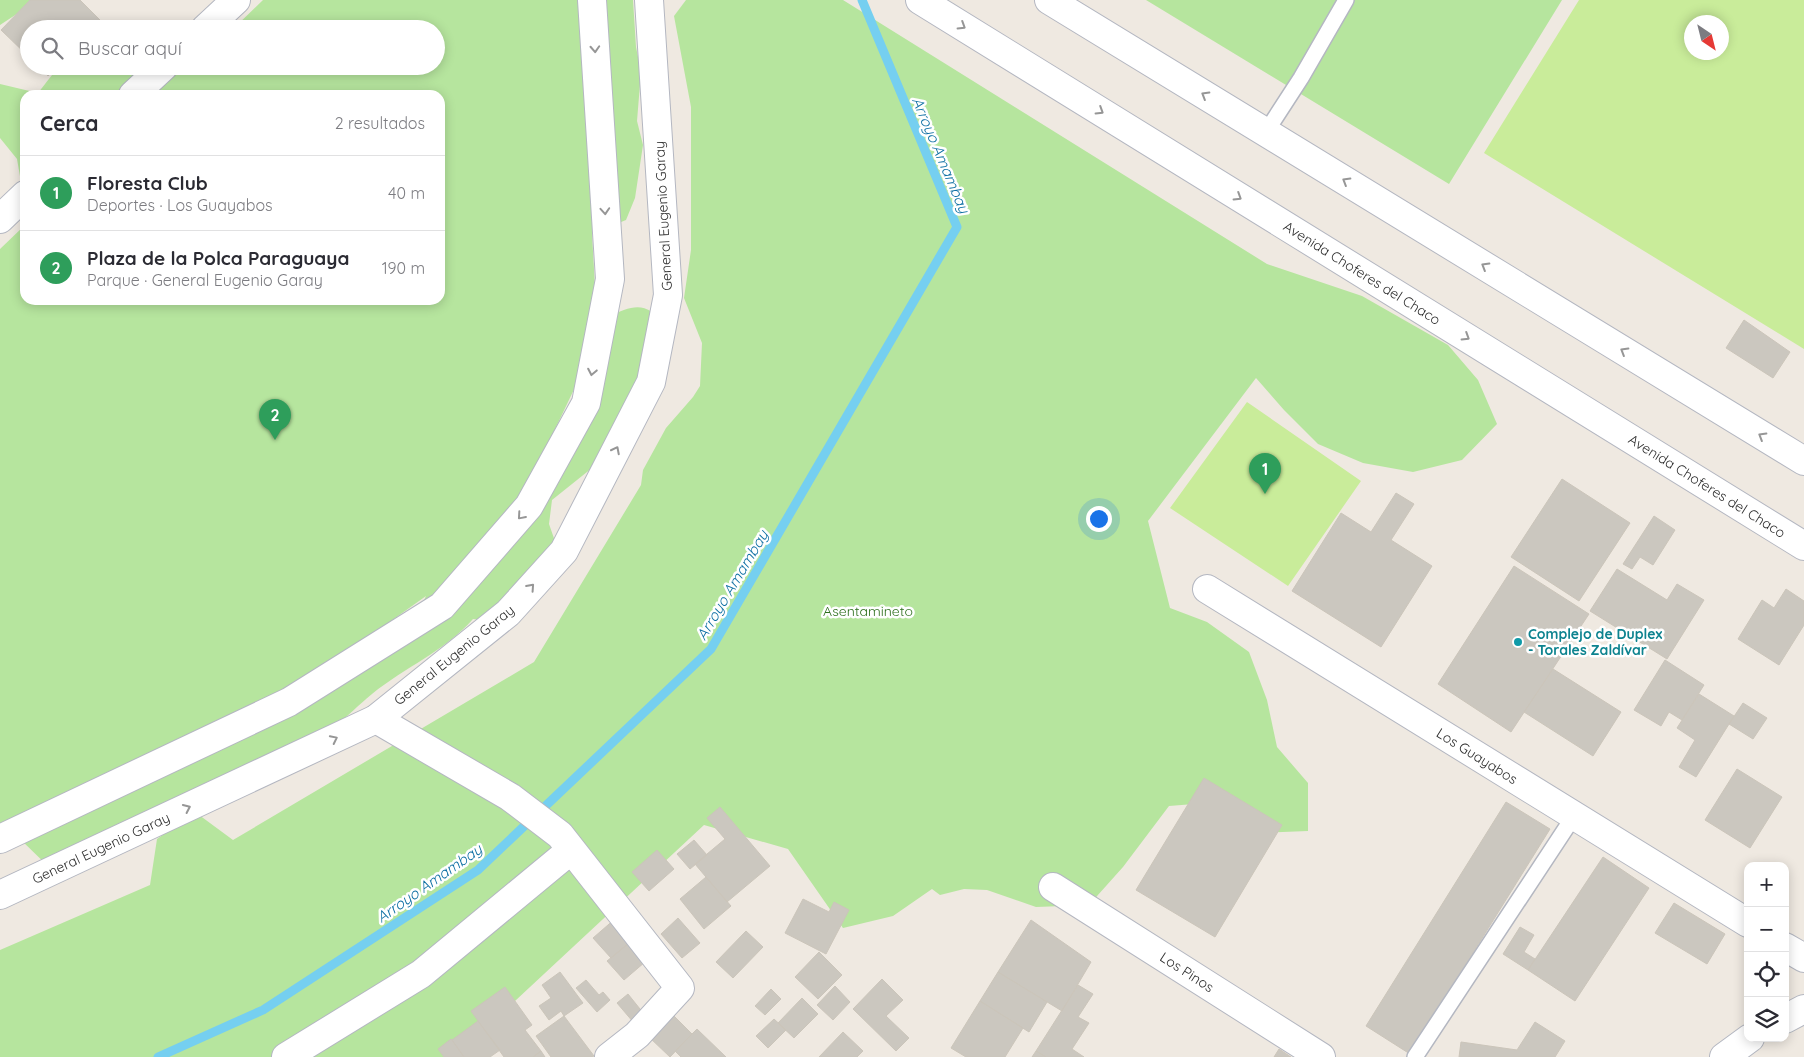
<!DOCTYPE html>
<html lang="es">
<head>
<meta charset="utf-8">
<style>
	body { margin:0; font-family:Quicksand,sans-serif; background:#f2f2f3; color:#2b2b33 }
	.controls { position:absolute; right:15px; bottom:15px; display:grid; overflow:hidden; border-radius:10px; box-shadow:0 2px 12px #0003 }
	.controls button { width:45px; height:45px; display:grid; place-items:center; padding:0; border:0; border-bottom:1px solid #e1e1e2; background:#fff; color:#2b2b33; font:25px sans-serif }
	.compass { position:absolute; left:1684px; top:15px; width:45px; height:45px; border-radius:50%; background:#fff; box-shadow:0 2px 12px #0003; rotate:145deg }
	.you { position:absolute; left:1098px; top:518px; width:18px; height:18px; margin:-12px; border:4px solid #fff; border-radius:50%; background:#1a73e8; box-shadow:0 0 0 8px #1a73e833 }
	.badge { display:grid; place-items:center; width:32px; height:32px; border-radius:50%; background:#d93025; color:#fff; font-size:16px; font-weight:700 }
	.pin { position:absolute; translate:-50% -41px; filter:drop-shadow(0 1px 2px #0008) }
	.pin::after { content:''; position:absolute; top:26px; width:18px; height:15px; background:inherit; clip-path:polygon(0 0,100% 0,50% 100%) }
	.list { margin:0; padding:0; list-style:none }
	h2 { display:flex; justify-content:space-between; align-items:center; height:65px; margin:0; padding:0 20px; font-size:21px }
	h2 small { font-size:16px; font-weight:400; color:#7c7c81 }
	.list li { display:grid; grid-template-columns:32px 1fr auto; gap:15px; align-items:center; box-sizing:border-box; height:75px; padding:0 20px; border-top:1px solid #e1e1e2 }
	.list b { display:block; font-size:19px; white-space:nowrap }
	.list p { margin:0; font-size:16px; white-space:nowrap; color:#7c7c81 }
	.list em { font-size:16px; font-style:normal; color:#7c7c81 }
	.icon { flex:none; width:28px; height:28px; fill:none; stroke:currentColor; stroke-width:2; stroke-linecap:round; stroke-linejoin:round }
	.map { position:relative; flex:none; width:1804px; height:1057px; overflow:hidden }
	.search { position:absolute; background:#fff; box-shadow:0 2px 12px #0003; left:20px; top:20px; width:425px; height:55px; display:flex; align-items:center; gap:12px; box-sizing:border-box; padding:0 18px; border-radius:28px; color:#7c7c81; font-size:19px }
	.panel { position:absolute; background:#fff; box-shadow:0 2px 12px #0003; left:20px; top:90px; width:425px; height:215px; border-radius:15px }
	.map>svg:first-child { display:block }
	.green { fill:#b6e59e; fill-rule:evenodd }
	.pitch { fill:#c9ec9a; fill-rule:evenodd }
	.lines { fill:none; stroke-linecap:round; stroke-linejoin:round }
	.stream { stroke:#75cff0; stroke-width:9 }
	.building { fill:#cbc7bf; stroke:#cbc5ba }
	.service-casing { stroke:#b4b7c1; stroke-width:18 }
	.minor-casing { stroke:#b4b7c1; stroke-width:30 }
	.tertiary-casing { stroke:#b4b7c1; stroke-width:30 }
	.service { stroke:#fff; stroke-width:15 }
	.minor { stroke:#fff; stroke-width:28 }
	.tertiary { stroke:#fff; stroke-width:28 }
	.oneway { stroke:#969696 }
	.culture-dot { fill:#0f9aa8; stroke:#fff; stroke-width:2 }
	.labels { text-anchor:middle; dominant-baseline:central; stroke-width:5; stroke-linejoin:round; paint-order:stroke }
	.street-label { font-size:14px; fill:#2e2e2e; stroke:#fff }
	.park-label { font-size:14px; fill:#2c6e1b; stroke:#fff }
	.culture-label { font-size:14px; font-weight:bold; fill:#0d838f; stroke:#fff; text-anchor:start }
	.water-label { font-size:15px; font-style:italic; fill:#0d6fa3; stroke:#fff }
</style>
</head>
<body>
<div class="map">
<svg width="1804" height="1057" viewBox="0 0 1804 1057">
	<rect width="100%" height="100%" fill="#efe9e1"/>
	<path class="green" d="M0,0H32L29,6L0,25Z
		M263,0H633L636,47L641,72L637,121L643,145L635,198L626,220L592,234L598,339L537,467L543,472L606,318C637,303 644,302 669,326L592,468L552,500L549,524L557,547L498,622L473,619C444,652 405,667 372,694C358,705 348,717 334,726L55,873L19,838L0,835V249L25,225V300H440V95H25V187L21,182L17,159L0,138V84L38,93L59,66H436V29H233ZM426,596L419,611L349,651Z
		M686,0H843L1267,264L1362,296L1448,345L1478,380L1497,424L1462,460L1413,472L1363,463L1318,444L1284,410L1256,378L1148,521L1170,608L1207,622L1249,652L1267,700L1277,747L1308,783V831L1257,833L1219,802L1169,806L1123,867L1089,905L1036,907L987,890L964,889L940,895L932,889L893,916L843,928L788,849L704,825L455,1057H0V950L150,885L157,839L195,812L233,840L534,662L641,485L643,470L666,428L693,397L700,386L702,343L684,298L691,250V107L674,16Z
		M1146,0H1562L1449,184Z"/>
	<path class="pitch" d="M1579,0H1804V349L1484,153ZM1692,22H1722V52H1692Z
		M1247,402L1361,481L1288,586L1170,508Z"/>
	<g class="lines">
		<path class="stream" d="M158,1057L263,1010L478,870L711,649L957,227L862,0"/>
	</g>
	<path class="building" d="M30,0H80L101,21L94,29H29V57L1,30Z
		M38,66H57L48,76Z
		M1744,320L1790,352L1773,378L1726,348Z
		M1562,479L1630,523L1579,601L1511,557Z
		M1396,493L1414,504L1391,540L1432,566L1381,647L1292,591L1341,513L1371,532Z
		M1654,516L1675,530L1653,565L1640,557L1632,569L1623,564Z
		M1514,566L1589,614L1511,732L1438,684Z
		M1617,569L1667,600L1677,584L1704,600L1667,659L1590,611Z
		M1786,589L1804,601V625L1779,665L1738,639L1762,600L1774,608Z
		M1665,660L1704,685L1682,720L1669,712L1661,726L1634,710Z
		M1553,669L1621,712L1593,756L1524,712Z
		M1699,694L1734,716L1696,777L1679,767L1695,740L1677,728Z
		M1743,703L1767,718L1753,739L1729,724Z
		M1737,769L1782,797L1750,848L1705,820Z
		M1204,778L1282,825L1215,937L1136,890Z
		M1506,802L1550,829L1410,1054L1366,1026Z
		M720,807L770,866L727,902L695,864L725,839L707,818Z
		M694,840L707,855L690,869L677,854Z
		M657,850L674,869L649,891L632,872Z
		M1603,857L1649,888L1575,1001L1528,970Z
		M706,877L731,906L704,929L680,899Z
		M803,899L829,912L834,902L849,910L826,954L785,933Z
		M1674,903L1725,934L1707,964L1655,933Z
		M616,918L629,943L611,958L593,938Z
		M678,918L700,943L682,958L661,934Z
		M1031,920L1091,962L1062,1011L998,972Z
		M1520,927L1534,935L1524,952L1535,959L1528,970L1503,954Z
		M746,931L763,947L733,978L716,962Z
		M629,943L645,962L624,980L607,961Z
		M819,952L842,975L818,999L795,977Z
		M560,972L583,1003L564,1016L561,1011L549,1020L539,1006L551,998L542,985Z
		M998,972L1047,1002L1029,1032L980,1001Z
		M882,979L903,1000L886,1016L909,1038L896,1051L853,1009Z
		M586,980L599,995L603,992L610,1000L597,1012L576,988Z
		M1078,985L1093,994L1078,1017L1089,1023L1072,1049L1084,1057H1046L1036,1051Z
		M835,986L850,1002L833,1020L817,1005Z
		M505,987L532,1025L525,1030L541,1051L533,1057H504L471,1011Z
		M771,989L781,999L765,1015L755,1006Z
		M628,994L644,1014L634,1023L617,1003Z
		M802,998L818,1014L794,1038L778,1023Z
		M980,1001L1023,1028L1005,1057H966L951,1048Z
		M672,1014L692,1034L670,1057L649,1037Z
		M564,1016L594,1056L592,1057H551L536,1036Z
		M774,1019L786,1030L768,1048L756,1036Z
		M478,1021L500,1050L490,1057H464L452,1040Z
		M1535,1022L1565,1041L1555,1057H1459L1461,1042L1517,1050Z
		M697,1029L726,1057H681L675,1051Z
		M843,1032L863,1051L857,1057H819Z
		M451,1039L452,1040L464,1057H444L438,1049Z
		M1279,1049L1291,1057H1274Z
		M541,1051L545,1057H533Z
		M1036,1051L1046,1057H1032Z"/>
	<g class="lines">
		<defs>
			<path id="service" d="M1266,132L1301,78L1346,0
				M1415,1057L1574,816"/>
			<path id="minor" d="M920,0L1804,546
				M1049,0L1804,461
				M205,29L236,0
				M133,95L164,66
				M0,219L25,195
				M1207,589L1748,923
				M376,719L510,797L560,835L680,988L637,1035L609,1057
				M1053,887L1321,1057
				M1785,947L1804,958
				M1785,1019L1804,1009
				M286,1057L421,974L571,850
				M1724,1057L1750,1038"/>
			<path id="tertiary" d="M0,839L289,702L442,606L529,506L586,403L610,279L592,0
				M0,895L376,719L508,613L564,551L651,382L668,295L649,0"/>
		</defs>
		<use href="#service" class="service-casing"/>
		<use href="#minor" class="minor-casing"/>
		<use href="#tertiary" class="tertiary-casing"/>
		<use href="#service" class="service"/>
		<use href="#minor" class="minor"/>
		<use href="#tertiary" class="tertiary"/>
	</g>
	<defs><path id="oneway-chevron" d="M-2-3.5L2.5 0L-2 3.5" fill="none" stroke-width="1.6" stroke-linecap="round" stroke-linejoin="round" transform="scale(1.25)"/></defs>
	<g class="oneway">
		<use href="#oneway-chevron" transform="translate(962 26) rotate(32)"/>
		<use href="#oneway-chevron" transform="translate(595 49) rotate(87)"/>
		<use href="#oneway-chevron" transform="translate(1205 95) rotate(-149)"/>
		<use href="#oneway-chevron" transform="translate(1100 111) rotate(32)"/>
		<use href="#oneway-chevron" transform="translate(1346 181) rotate(-149)"/>
		<use href="#oneway-chevron" transform="translate(1238 197) rotate(32)"/>
		<use href="#oneway-chevron" transform="translate(605 211) rotate(86)"/>
		<use href="#oneway-chevron" transform="translate(1485 266) rotate(-149)"/>
		<use href="#oneway-chevron" transform="translate(1466 337) rotate(32)"/>
		<use href="#oneway-chevron" transform="translate(1624 351) rotate(-149)"/>
		<use href="#oneway-chevron" transform="translate(592 372) rotate(101)"/>
		<use href="#oneway-chevron" transform="translate(1762 436) rotate(-149)"/>
		<use href="#oneway-chevron" transform="translate(616 450) rotate(-63)"/>
		<use href="#oneway-chevron" transform="translate(521 516) rotate(131)"/>
		<use href="#oneway-chevron" transform="translate(531 587) rotate(-48)"/>
		<use href="#oneway-chevron" transform="translate(334 739) rotate(-26)"/>
		<use href="#oneway-chevron" transform="translate(187 808) rotate(-25)"/>
	</g>
	<circle class="culture-dot" cx="1518" cy="642" r="5"/>
	<g class="labels">
		<g class="street-label">
			<text transform="translate(663 216) rotate(-93)">General Eugenio Garay</text>
			<text transform="translate(1362 273) rotate(32)">Avenida Choferes del Chaco</text>
			<text transform="translate(1707 486) rotate(32)">Avenida Choferes del Chaco</text>
			<text transform="translate(454 655) rotate(-39)">General Eugenio Garay</text>
			<text transform="translate(1477 756) rotate(32)">Los Guayabos</text>
			<text transform="translate(101 848) rotate(-25)">General Eugenio Garay</text>
			<text transform="translate(1187 972) rotate(33)">Los Pinos</text>
		</g>
		<g class="park-label">
			<text x="868" y="611">Asentamineto</text>
		</g>
		<g class="culture-label">
			<text x="1528" y="634">Complejo de Duplex<tspan x="1528" dy="16">- Torales Zaldívar</tspan></text>
		</g>
		<g class="water-label">
			<text transform="translate(941 155) rotate(67)">Arroyo Amambay</text>
			<text transform="translate(732 585) rotate(-59)">Arroyo Amambay</text>
			<text transform="translate(429 883) rotate(-35)">Arroyo Amambay</text>
		</g>
	</g>
</svg>
<div class="controls">
<button>+</button>
<button>−</button>
<button><svg class="icon" aria-label="locate" viewBox="0 0 24 24"><circle cx="12" cy="12" r="6"/><path d="M12 2v4M12 18v4M2 12h4M18 12h4"/></svg></button>
<button><svg class="icon" aria-label="layers" viewBox="0 0 24 24"><path d="M12 4l9 5-9 5-9-5zM3 14l9 5 9-5"/></svg></button>
</div>
<svg class="compass" viewBox="-18 -18 36 36"><path d="M0-13l5 13h-10z" fill="#e53935"/><path d="M0 13l5-13h-10z" fill="#7c7c81"/></svg>
<div class="you"></div>
<div class="pin badge" style="left:1265px;top:494px;background:#2e9e5b">1</div>
<div class="pin badge" style="left:275px;top:440px;background:#2e9e5b">2</div>
<div class="search"><svg class="icon" aria-label="search" viewBox="0 0 24 24"><circle cx="10" cy="10" r="6"/><path d="M15 15l6 6"/></svg>Buscar aquí</div>
<section class="panel">
<h2>Cerca<small>2 resultados</small></h2>
<ul class="list">
<li><span class="badge" style="background:#2e9e5b">1</span><div><b>Floresta Club</b><p>Deportes · Los Guayabos</p></div><em>40 m</em></li>
<li><span class="badge" style="background:#2e9e5b">2</span><div><b>Plaza de la Polca Paraguaya</b><p>Parque · General Eugenio Garay</p></div><em>190 m</em></li>
</ul>
</section>
</div>
</body>
</html>
